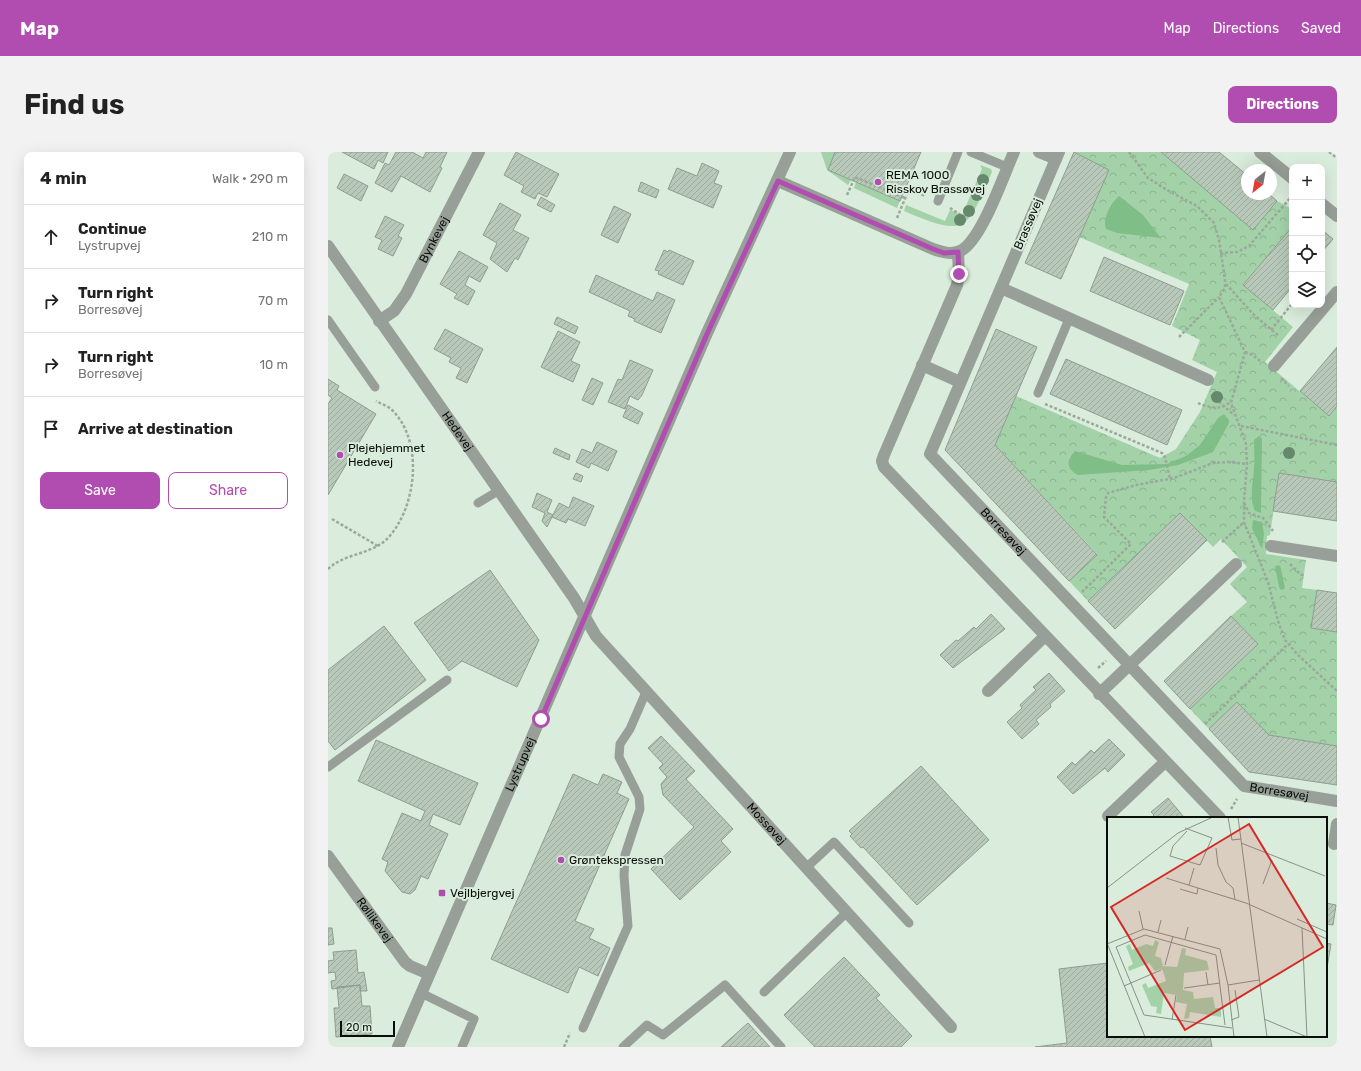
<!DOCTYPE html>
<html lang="en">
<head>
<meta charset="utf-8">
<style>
	body { margin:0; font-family:Rubik,sans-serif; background:#f2f2f2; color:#222 }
	.controls { position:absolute; right:12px; top:12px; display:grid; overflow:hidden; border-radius:8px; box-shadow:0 4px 16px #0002 }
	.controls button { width:36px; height:36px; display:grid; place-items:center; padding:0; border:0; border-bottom:1px solid #e0e0e0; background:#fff; color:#222; font:20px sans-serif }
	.compass { position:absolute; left:913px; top:12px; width:36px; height:36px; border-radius:50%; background:#fff; box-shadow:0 4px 16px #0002; rotate:211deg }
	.scale { position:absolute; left:12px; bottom:10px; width:55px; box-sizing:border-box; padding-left:4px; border:2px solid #090e09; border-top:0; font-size:11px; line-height:14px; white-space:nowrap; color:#090e09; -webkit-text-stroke:3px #daecdb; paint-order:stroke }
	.stop { position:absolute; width:12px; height:12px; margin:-9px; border:3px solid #b14cb1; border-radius:50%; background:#fff }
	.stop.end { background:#b14cb1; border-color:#fff; box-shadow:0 1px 4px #0008 }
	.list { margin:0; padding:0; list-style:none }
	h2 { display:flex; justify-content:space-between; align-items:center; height:52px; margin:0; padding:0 16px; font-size:17px }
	h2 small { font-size:13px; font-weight:400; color:#767676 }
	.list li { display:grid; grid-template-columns:26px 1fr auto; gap:12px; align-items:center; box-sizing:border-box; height:64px; padding:0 16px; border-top:1px solid #e0e0e0 }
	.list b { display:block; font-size:15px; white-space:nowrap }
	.list p { margin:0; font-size:13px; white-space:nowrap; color:#767676 }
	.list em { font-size:13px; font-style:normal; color:#767676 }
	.actions { display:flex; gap:8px; padding:12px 16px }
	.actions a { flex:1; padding:9px 0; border:1px solid #b14cb1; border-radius:8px; text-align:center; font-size:14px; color:#b14cb1 }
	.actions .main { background:#b14cb1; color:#fff }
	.icon { flex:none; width:22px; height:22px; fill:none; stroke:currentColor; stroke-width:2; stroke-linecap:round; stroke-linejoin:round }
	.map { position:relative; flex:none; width:1009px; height:895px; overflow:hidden; border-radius:8px }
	header { display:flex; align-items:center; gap:24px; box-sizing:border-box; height:56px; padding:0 20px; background:#b14cb1; color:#fff }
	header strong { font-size:19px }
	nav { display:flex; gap:22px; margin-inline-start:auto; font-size:14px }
	.intro { display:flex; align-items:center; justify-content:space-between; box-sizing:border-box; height:96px; padding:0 24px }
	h1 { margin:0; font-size:28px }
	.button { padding:10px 18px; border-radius:8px; background:#b14cb1; color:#fff; font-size:14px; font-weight:700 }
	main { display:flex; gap:24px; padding:0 24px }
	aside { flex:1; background:#fff; border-radius:8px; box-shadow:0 4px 16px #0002 }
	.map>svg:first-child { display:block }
	.grass { fill:#a3d2a8 }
	.forest { fill:url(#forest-crowns) }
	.water { fill:#7fbe87 }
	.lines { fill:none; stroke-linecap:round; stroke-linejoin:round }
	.stream { stroke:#7fbe87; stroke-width:5.5 }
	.building { fill:url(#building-hatch); stroke:#8d9d8e }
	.path { stroke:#9ba99b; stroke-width:2.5; stroke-dasharray:3 2; stroke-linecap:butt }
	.service { stroke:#989f98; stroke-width:9 }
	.minor { stroke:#989f98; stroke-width:12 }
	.tertiary { stroke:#989f98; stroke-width:12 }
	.tree { fill:#66886d }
	.route { stroke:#b14cb1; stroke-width:5 }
	.poi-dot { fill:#b14cb1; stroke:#daecdb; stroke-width:1.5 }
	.labels { text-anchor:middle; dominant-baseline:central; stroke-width:4; stroke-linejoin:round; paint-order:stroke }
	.poi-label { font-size:12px; fill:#090e09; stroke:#daecdb; text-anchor:start }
	.street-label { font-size:12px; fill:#090e09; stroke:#daecdb }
	.inset-road { fill:none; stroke:#869387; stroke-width:1 }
	.view { fill:#d62828; fill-opacity:0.15; stroke:#d62828; stroke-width:2 }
	.inset-edge { fill:none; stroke:#090e09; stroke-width:2 }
</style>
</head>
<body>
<header>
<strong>Map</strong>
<nav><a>Map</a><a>Directions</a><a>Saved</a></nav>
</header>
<div class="intro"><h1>Find us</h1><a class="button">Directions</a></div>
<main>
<aside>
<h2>4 min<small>Walk · 290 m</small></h2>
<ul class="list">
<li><svg class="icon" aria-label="ahead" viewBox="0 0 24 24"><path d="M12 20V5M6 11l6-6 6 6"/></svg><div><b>Continue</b><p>Lystrupvej</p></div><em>210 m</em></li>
<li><svg class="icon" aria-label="right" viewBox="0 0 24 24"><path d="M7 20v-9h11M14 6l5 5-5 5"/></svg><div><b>Turn right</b><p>Borresøvej</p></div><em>70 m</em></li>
<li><svg class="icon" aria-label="right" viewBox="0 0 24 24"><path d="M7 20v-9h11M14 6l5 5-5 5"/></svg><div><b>Turn right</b><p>Borresøvej</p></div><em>10 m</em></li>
<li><svg class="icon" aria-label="arrive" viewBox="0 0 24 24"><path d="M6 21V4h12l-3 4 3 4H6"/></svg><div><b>Arrive at destination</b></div></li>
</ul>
<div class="actions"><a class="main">Save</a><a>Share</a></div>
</aside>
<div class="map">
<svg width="1009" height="895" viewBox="0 0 1009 895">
	<defs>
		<pattern id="forest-crowns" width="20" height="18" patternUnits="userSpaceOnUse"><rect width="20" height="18" fill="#a3d2a8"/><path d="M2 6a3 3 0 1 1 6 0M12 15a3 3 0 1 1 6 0" fill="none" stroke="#8bb38f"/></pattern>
		<pattern id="building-hatch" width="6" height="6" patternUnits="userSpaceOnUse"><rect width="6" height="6" fill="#b8c9b9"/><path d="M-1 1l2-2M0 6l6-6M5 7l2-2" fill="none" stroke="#9dab9e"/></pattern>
	</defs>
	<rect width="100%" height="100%" fill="#daecdb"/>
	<path class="grass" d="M493,0H507L500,18L523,28L520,33L499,18Z
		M652,13L663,17L664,20C638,79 639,86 576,59L578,53L617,69L622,58L634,63L654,17Z
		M528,30L572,49L569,56L526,36Z"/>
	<path class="forest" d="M746,0H833L925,78L949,49L964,57V75L915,133L965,175L937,210L1001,264L1009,254V330L951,321L942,383L939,384L938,402L978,408L974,436L989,438L983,476L1009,480V594L941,583L909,550L881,577L862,557L930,492L903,464L919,450L902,432L919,415L893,387L885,395L852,361L760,449L741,429L769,402L667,293L688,244L832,306L848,297L872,260L889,220L864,208L872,188L844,174L861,132L751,85L780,18Z"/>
	<path class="water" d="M791,44L815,63L833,86L789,81L778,77C774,66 783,51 791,44Z
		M896,262L901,268V271L885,300L850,313L821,318L750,323C738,317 738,308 747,299L794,313L839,312L858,304L872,293L890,266Z
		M931,284L934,287L933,361L927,359C921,345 925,332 926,317C927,308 926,298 926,288Z
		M925,368L934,370L936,382L934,397L924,376Z"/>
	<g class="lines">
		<path class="stream" d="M950,416L954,435"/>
	</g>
	<path class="building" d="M14,0H60L55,11L50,8L46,17Z
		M68,0H84L95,6L98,0H119L112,15L114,16L102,40L73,24L64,40L47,31L57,11L61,13Z
		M188,0L231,22L219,45L210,41L207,47L193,40L196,34L176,23Z
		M507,0H593L572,49L500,18Z
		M746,0L781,18L733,127L697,111Z
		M833,0H891L919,23V42H941L949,49L925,78Z
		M374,11L391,19L386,31L394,34L385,56L340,37L349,16L369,24Z
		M16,22L40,34L33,49L9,36Z
		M313,30L331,38L328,46L310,39Z
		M213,45L227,53L223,60L209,53Z
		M172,51L193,63L185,78L201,86L190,108L187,106L179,120L162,107L169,91L155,83Z
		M286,54L303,62L290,91L273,83Z
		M57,64L76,73L70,84L74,86L65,104L50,97L54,88L47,85Z
		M964,75V135L945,158L915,133Z
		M994,78L1005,87L994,100Z
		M336,98L340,100L341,98L366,109L355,133L330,122L331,119L327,118Z
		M131,99L160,115L152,130L141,124L137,133L147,139L140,153L126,146L129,142L112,132Z
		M776,105L856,139L842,173L762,139Z
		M268,123L325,149L329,140L347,148L333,181L306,169L307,167L300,164L302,159L261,140Z
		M229,165L250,175L247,182L226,172Z
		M117,177L155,197L139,231L128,226L133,216L121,210L123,206L106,197Z
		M668,177L709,195L667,293L769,403L741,429L617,298Z
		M230,179L252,190L243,209L252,213L245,230L213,215Z
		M1009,195V254L1001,264L972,239Z
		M738,207L854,258L839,293L722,242Z
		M302,208L325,218L314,243L310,248L302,244L297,257L280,250L290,227L294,228Z
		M264,226L275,231L265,253L254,248Z
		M0,227L11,234L9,238L48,262L0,343V252L4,246L0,243Z
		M300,253L315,261L310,272L295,265Z
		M269,290L289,299L280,319L263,311L261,316L248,310L254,297L264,301Z
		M227,296L242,303L241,308L225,301Z
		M248,321L255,324L253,330L245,327Z
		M951,321L1009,330V369L945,359Z
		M209,341L224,348L219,360L225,363L219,375L214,369L217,361L204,355Z
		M245,345L266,354L257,374L240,367L238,371L224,365L231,351L241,356Z
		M852,361L879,388L787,477L760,449Z
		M162,418L211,488L189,535L134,509L121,519L86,471Z
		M989,438L1009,441V480L983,476Z
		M663,462L677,477L625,516L612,503L628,488L630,489L646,475L648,477Z
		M903,464L930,492L862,557L836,529Z
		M56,474L98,528L7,598L0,589V518Z
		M721,521L737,539L722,552L723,555L708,568L711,572L694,587L679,570L694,556L692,553L708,538L705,535Z
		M909,550L941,583L1009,594V633L921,620L881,577Z
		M333,584L367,619L358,627L405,677L393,689L403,700L352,748L323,717L366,675L335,643L333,632L339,625L331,616L335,612L320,596Z
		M781,587L797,603L780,620L777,616L745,642L729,625L744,610L747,613L763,598L766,601Z
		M48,588L150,631L132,673L105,662L101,673L120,682L100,727L93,724L87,738L82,742L74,740L57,719L60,710L54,707L74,661L93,669L97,659L30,629Z
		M593,614L661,688L589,753L535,695L533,696L522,684L524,682L521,679Z
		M245,622L270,633L275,622L294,630L289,641L301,647L247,769L266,777L261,786L282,796L270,824L251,815L240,841L163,807Z
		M840,646L855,664L853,666H823L826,663L823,660Z
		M998,751L1008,753L1005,773L998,772Z
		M0,776H4L6,792L0,793Z
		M998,791L1003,792L998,822Z
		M28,798L30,821L36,820L39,839H32V833L4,837L3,829L8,828L7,820L0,821V809L6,808L5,800Z
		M516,805L552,843L548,846L584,884L573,895H487L456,863Z
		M780,811V884H882L884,895H707L739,891L731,817Z
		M32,833L34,854H42L44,882L8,885L6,856H11L9,835Z
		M420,871L442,895H393Z"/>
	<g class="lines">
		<path class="path" d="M801,0L820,26L839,38L869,54L886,71L891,88L897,128V136L891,145L917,200L903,251L918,292L919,312L916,349V370L940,430L950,469L957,488L970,503L1009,539
			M1001,0L1009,6
			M519,43L527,25L577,46
			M622,56L639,67
			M569,66L581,37L597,44
			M892,101L909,100L921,94L964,44
			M898,132L926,163L951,184
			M943,178L963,153
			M851,185L891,145
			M917,200L923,202L932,209
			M953,226L961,234
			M883,243L906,263
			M870,251C880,256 897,259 903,248
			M717,252L834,301L837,305L842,327
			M913,274L1009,293
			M916,351L921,361L935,366L945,379
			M4,367L50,394
			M894,390L916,370
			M962,412L972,422L976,424
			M0,417C17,401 42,403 59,387C89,356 96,289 64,258C60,254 53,252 48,249
			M754,440L803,392L776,365L778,345L780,341L808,333L846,326L885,311L901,310L919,312
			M770,516L778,509
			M877,572L960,492
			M903,657L909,647
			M236,895L242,881"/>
		<path class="service" d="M643,0L679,15
			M610,49L630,0
			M0,168L47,235
			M710,241L741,167
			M150,351L170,339
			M0,615L119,528
			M479,715L506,690L581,771
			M436,840L519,760
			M93,841L146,867L134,895
			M255,876L300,774L296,724L297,703L312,657L311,645L291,605L292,592L302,577L318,540
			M295,895L319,873L335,883L397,833L453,895"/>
		<g class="minor">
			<path d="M711,0L728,7"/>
			<path id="s1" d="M731,0L602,302L916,634L1009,649"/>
			<path d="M932,0L964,26"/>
			<path d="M450,29L605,97C614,100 623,103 632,99C653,90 676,22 686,0"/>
			<path d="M994,52L1009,64"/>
			<path id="s2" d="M0,94L246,446L268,484L623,875"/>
			<path d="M630,100L631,123L629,133L556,303L554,309L556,315L892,666"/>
			<path d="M673,136L880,228"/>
			<path id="s3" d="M51,169L66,159L78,142L151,0"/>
			<path d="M594,213L632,230"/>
			<path d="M946,214L1009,140"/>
			<path d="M943,394L1009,404"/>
			<path d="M660,539L716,485"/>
			<path d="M771,542L908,412"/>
			<path d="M780,664L837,610"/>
			<path d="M1006,692L1009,672"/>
			<path id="s4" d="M0,704L77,810L82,814L101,822"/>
		</g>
		<path class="tertiary" id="s5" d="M70,895L379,181L462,0"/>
	</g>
	<g class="tree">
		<circle cx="655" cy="28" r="6"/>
		<circle cx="649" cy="43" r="6"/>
		<circle cx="641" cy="59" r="6"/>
		<circle cx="632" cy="68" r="6"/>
		<circle cx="889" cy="245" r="6"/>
		<circle cx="961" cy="301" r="6"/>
	</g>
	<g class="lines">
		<path class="route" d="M213,567L379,182L450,29L605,97L616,101L630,100L631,122"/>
	</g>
	<g class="poi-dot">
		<circle cx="550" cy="30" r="4"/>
		<circle cx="12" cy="303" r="4"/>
		<circle cx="233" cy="708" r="4"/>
		<rect x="110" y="737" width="8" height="8" rx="2"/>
	</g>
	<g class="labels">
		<g class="poi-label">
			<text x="558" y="23">REMA 1000<tspan x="558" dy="14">Risskov Brassøvej</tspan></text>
			<text x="20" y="296">Plejehjemmet<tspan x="20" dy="14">Hedevej</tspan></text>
			<text x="241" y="708">Grøntekspressen</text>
			<text x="122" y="741">Vejlbjergvej</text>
		</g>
		<g class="street-label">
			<text transform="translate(700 72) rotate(-67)">Brassøvej</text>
			<text stroke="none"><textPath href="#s3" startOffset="100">Bynkevej</textPath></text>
			<text stroke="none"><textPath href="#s2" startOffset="226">Hedevej</textPath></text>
			<text stroke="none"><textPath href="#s1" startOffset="435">Borresøvej</textPath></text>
			<text stroke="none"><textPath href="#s5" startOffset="308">Lystrupvej</textPath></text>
			<text stroke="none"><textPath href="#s1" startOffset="821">Borresøvej</textPath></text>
			<text stroke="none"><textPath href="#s2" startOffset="727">Mossøvej</textPath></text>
			<text stroke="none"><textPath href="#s4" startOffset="79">Røllikevej</textPath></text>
		</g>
	</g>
	<g transform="translate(779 665)">
		<rect width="220" height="220" fill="#daecdb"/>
		<path d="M48,123L52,125L48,139L54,141L56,149L70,150L75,131L79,132L78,138L100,144L102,153L77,156L76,173L86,175L87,182L106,180L108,191H114V200L83,195L82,201L77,202L80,187L69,185L70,178L57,176L54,197L49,196L50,190L44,189L35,168L39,166L41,171L59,164L56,154L54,152L48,154L42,146L22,154L21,150L26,147L19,129L23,127L25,133L39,127L46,129Z" fill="#a3d2a8"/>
		<path class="inset-road" d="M121,0L125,23L134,22M131,0L160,220M78,11L105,21L93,48L63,39L66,29L80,14M134,26L218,59M109,31L111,48L119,65L126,71L128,82M59,61L139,86L220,122M156,67L165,43M82,68L87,51M0,71L71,16L106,0M73,72L90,77L91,71M32,94L36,112M190,102L220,115M195,111L200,220M51,115L54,103M78,122L81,110M0,126L38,220M0,127L37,112L113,132L121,168M58,148L66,119M99,155L101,168M121,168L127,220M121,168L152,163M17,169L54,153M77,171L113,166M157,202L200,220M65,203L69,178M124,203L132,200L128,173M118,208L109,138L38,118L9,130L37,198L125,211"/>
		<path class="view" d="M142,7L216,130L78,213L4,90Z"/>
		<rect width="220" height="220" class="inset-edge"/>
	</g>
</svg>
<div class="controls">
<button>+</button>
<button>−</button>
<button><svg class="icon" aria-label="locate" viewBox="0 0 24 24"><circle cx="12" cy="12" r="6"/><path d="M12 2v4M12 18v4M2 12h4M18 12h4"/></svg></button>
<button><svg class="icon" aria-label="layers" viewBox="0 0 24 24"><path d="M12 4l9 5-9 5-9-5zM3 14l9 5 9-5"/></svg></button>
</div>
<svg class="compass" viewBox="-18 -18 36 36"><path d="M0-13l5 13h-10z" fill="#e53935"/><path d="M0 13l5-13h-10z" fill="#767676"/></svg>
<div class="scale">20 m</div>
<div class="stop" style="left:213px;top:567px"></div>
<div class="stop end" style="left:631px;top:122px"></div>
</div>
</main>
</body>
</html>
